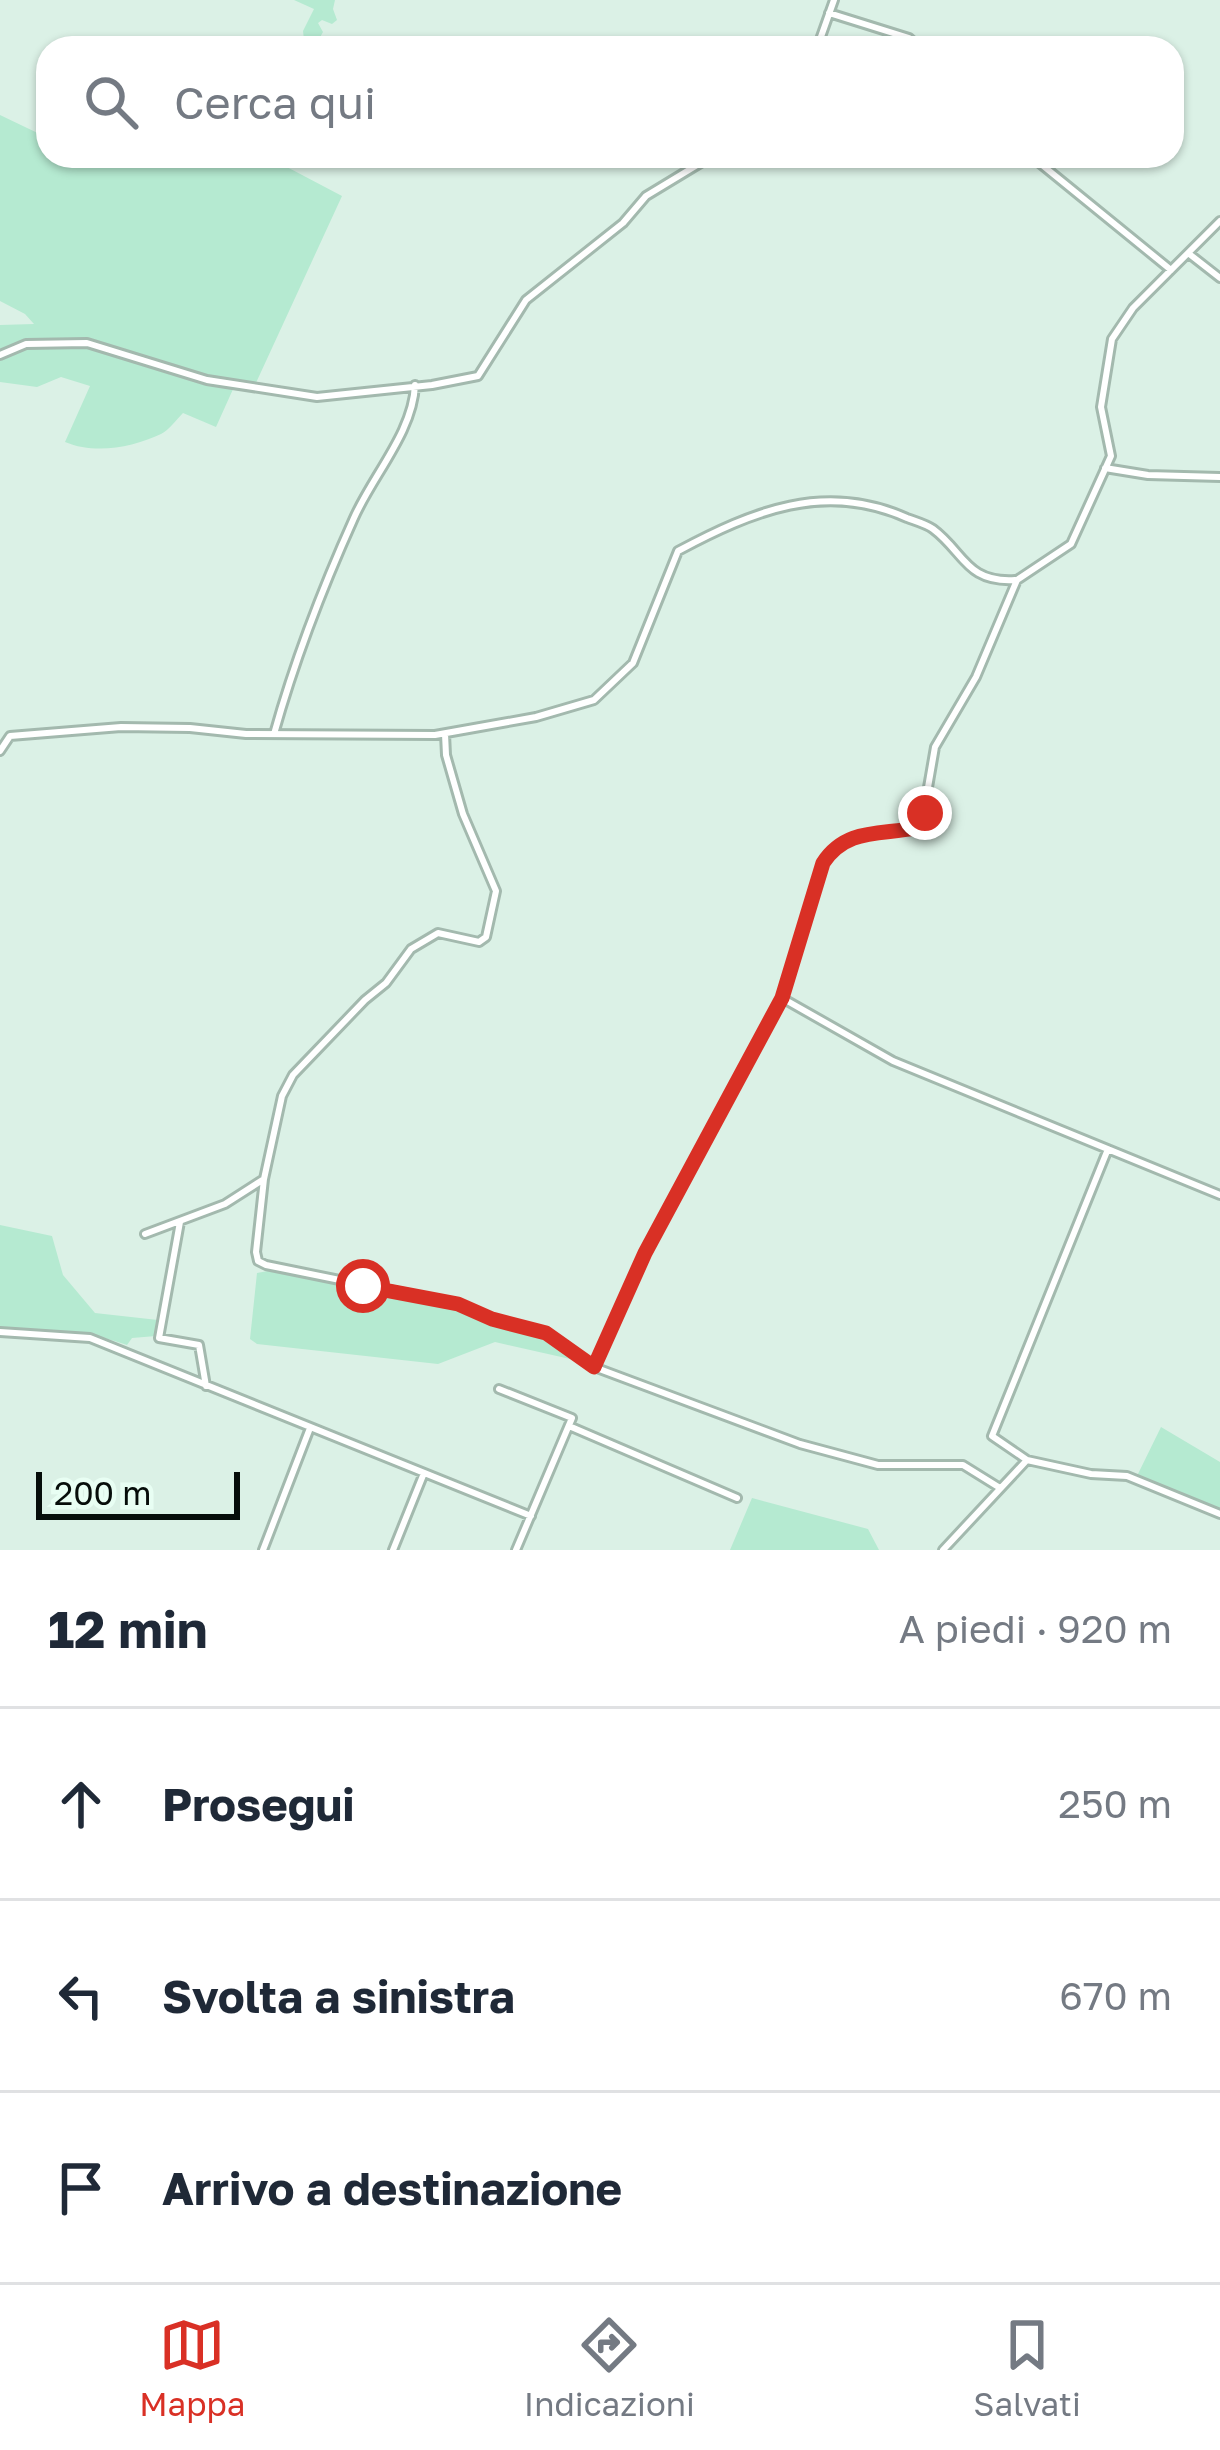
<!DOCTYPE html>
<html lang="it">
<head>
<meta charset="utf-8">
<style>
	body { margin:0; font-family:"Golos Text",sans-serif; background:#f6f6f7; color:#1f2937 }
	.scale { position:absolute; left:36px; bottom:30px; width:204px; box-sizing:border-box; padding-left:12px; border:6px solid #060d0a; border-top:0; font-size:33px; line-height:42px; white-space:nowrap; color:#060d0a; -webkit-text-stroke:9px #e8fef3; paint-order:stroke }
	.stop { position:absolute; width:36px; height:36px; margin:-27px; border:9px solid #d93025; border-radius:50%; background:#fff }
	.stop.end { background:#d93025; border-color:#fff; box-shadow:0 3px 12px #0008 }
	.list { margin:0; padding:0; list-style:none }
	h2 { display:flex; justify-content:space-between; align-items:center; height:156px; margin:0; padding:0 48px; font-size:51px }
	h2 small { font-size:39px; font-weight:400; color:#747a83 }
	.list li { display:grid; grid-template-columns:78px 1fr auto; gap:36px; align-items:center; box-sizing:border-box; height:192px; padding:0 48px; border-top:3px solid #e0e1e3 }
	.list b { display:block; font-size:45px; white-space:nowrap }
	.list em { font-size:39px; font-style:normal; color:#747a83 }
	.icon { flex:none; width:66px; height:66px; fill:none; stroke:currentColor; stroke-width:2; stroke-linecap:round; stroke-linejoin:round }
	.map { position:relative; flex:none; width:1220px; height:1550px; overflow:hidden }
	.search { position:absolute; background:#fff; box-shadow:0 3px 9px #0004; left:36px; right:36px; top:36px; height:132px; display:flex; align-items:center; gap:30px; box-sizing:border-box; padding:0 42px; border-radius:36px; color:#747a83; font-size:45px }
	.sheet { height:732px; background:#fff }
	nav { display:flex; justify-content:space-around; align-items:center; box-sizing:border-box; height:168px; border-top:3px solid #e0e1e3; background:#fff; font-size:33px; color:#747a83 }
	nav a { display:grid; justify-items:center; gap:6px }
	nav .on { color:#d93025 }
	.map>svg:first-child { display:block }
	.green { fill:#b5ead1 }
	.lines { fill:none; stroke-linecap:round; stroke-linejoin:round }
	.minor-casing { stroke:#a3b9ae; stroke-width:12 }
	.minor { stroke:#fff; stroke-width:6 }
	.route { stroke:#d93025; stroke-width:15 }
</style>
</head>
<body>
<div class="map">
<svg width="1220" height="1550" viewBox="0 0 1220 1550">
	<rect width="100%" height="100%" fill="#dbf1e6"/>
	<path class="green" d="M278,0H335L333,9L337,20L332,24L322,20L318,23L323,32L318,41L321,48H305L303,31L314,9L294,0Z
		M0,115L48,138V156H97L109,160L111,156H266L342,196L255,385L208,380L101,346L24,344L14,350L65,346L100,350L186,379L234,387L216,427L183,413C177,419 169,430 161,434C133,447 96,455 65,442L90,386L61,377L37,387L0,382V325L34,324L25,314L0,301Z
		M0,1225L52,1236L63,1275L95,1313L158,1320L156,1336L132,1338L127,1345C85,1330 45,1330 0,1332Z
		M268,1271L457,1307L490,1322L555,1338L579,1361L495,1342L438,1364L257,1344L250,1339L257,1273Z
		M1161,1427L1220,1462V1511L1136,1478Z
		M752,1498L868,1529L879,1550H730Z"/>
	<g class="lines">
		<defs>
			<path id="minor" d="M829,13L909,38L920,48
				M817,48L834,0
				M1031,156L1171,270
				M1188,253L1220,278
				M0,355L26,344L87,343L207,380L317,397L432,385L478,376L526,300L623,223L646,196L712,156
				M1105,468L1148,475L1220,477
				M274,734C295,659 322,589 354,518C373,475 413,432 415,385
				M0,751L10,736L121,727L190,728L246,734L435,735L536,717L594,700L633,663L678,551C753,511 825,481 907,518C915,521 926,524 933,529C964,552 966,583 1015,580
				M782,998L893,1061L1220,1195
				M264,1179L256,1252L258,1261L266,1265L458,1304L492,1319L546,1333L594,1367L800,1444L878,1465H963L1000,1488
				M180,1222L159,1338L199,1345L206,1386
				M145,1234L225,1204L264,1179L282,1096L293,1075L365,1000L386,983L411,949L438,933L479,942L486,937L496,891L463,814L446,755L445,734
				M0,1332L90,1338L531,1516
				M594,1367L645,1254L782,998L823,863C845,827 880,835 915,828L922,822L935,747L976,677L1017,580L1071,544L1111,456L1101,407L1112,339L1133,308L1220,221
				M499,1389L572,1418L516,1550
				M569,1426L737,1498
				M1027,1460L992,1436L1108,1149
				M263,1550L310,1428
				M393,1550L424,1473
				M943,1550L1027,1460L1091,1474L1127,1476L1220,1514"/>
		</defs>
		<use href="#minor" class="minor-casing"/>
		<use href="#minor" class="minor"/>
	</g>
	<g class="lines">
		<path class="route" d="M363,1286L458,1304L492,1319L546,1333L594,1367L645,1253L782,998L823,863C846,828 880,835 915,828L925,813"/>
	</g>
</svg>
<div class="scale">200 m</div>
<div class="stop" style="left:363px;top:1286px"></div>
<div class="stop end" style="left:925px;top:813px"></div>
<div class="search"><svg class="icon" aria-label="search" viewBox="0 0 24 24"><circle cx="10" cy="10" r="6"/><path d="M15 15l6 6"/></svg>Cerca qui</div>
</div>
<section class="sheet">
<h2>12 min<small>A piedi · 920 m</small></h2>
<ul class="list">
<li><svg class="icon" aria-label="ahead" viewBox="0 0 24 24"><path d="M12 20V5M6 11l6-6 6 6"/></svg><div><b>Prosegui</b></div><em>250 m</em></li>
<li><svg class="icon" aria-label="left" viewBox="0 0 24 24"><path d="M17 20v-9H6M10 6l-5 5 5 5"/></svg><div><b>Svolta a sinistra</b></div><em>670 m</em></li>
<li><svg class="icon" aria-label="arrive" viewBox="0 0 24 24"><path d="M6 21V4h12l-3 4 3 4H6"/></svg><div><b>Arrivo a destinazione</b></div></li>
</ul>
</section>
<nav>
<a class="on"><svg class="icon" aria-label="map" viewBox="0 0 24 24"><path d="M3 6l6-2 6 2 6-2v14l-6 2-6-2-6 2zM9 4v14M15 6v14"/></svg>Mappa</a>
<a><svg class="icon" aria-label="directions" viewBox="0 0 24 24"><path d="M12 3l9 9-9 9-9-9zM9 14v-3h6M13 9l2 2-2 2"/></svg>Indicazioni</a>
<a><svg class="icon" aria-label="saved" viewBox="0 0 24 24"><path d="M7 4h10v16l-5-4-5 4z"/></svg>Salvati</a>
</nav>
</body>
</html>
